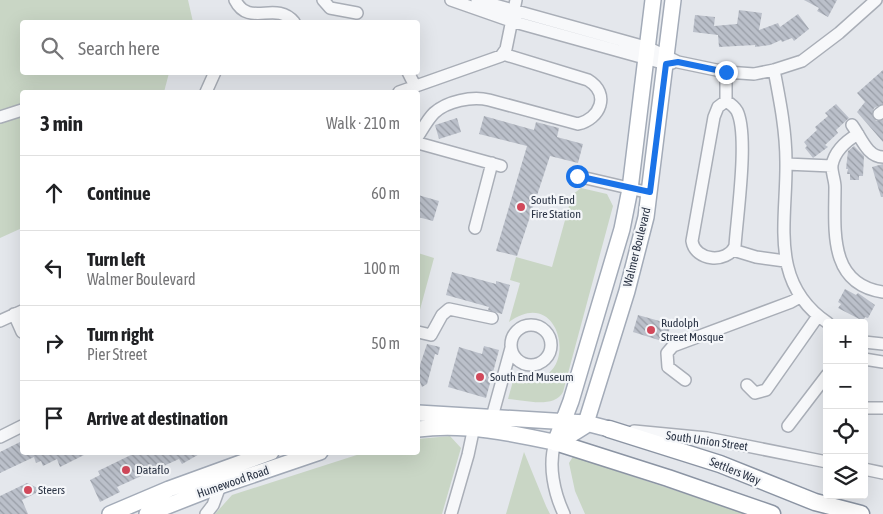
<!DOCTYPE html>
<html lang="en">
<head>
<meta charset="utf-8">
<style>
	body { margin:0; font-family:"Asap Condensed",sans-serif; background:#f6f6f6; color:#202124 }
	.controls { position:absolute; right:15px; bottom:15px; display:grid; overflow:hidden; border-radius:5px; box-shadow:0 5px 20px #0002 }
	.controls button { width:45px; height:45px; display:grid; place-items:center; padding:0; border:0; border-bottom:1px solid #e0e0e0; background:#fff; color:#202124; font:25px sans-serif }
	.stop { position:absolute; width:15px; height:15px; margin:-11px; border:4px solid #1a73e8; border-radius:50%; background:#fff }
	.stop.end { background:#1a73e8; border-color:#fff; box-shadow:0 1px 5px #0008 }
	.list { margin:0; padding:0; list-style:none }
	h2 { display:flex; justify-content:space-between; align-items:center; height:65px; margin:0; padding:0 20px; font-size:21px }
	h2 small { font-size:16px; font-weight:400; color:#757577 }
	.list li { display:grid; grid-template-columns:32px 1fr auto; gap:15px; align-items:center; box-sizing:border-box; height:75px; padding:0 20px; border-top:1px solid #e0e0e0 }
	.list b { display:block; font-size:19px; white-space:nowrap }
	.list p { margin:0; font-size:16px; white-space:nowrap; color:#757577 }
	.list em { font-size:16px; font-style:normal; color:#757577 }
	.icon { flex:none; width:28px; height:28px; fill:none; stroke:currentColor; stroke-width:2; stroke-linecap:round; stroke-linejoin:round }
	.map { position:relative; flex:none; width:883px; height:514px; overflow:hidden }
	.search { position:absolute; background:#fff; box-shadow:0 5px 20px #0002; left:20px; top:20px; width:400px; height:55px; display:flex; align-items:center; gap:12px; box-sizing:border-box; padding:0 18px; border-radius:5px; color:#757577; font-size:19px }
	.panel { position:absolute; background:#fff; box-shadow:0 5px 20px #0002; left:20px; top:90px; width:400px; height:365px; border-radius:5px }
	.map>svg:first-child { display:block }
	.green { fill:#c9d6c5 }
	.building { fill:url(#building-back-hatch) }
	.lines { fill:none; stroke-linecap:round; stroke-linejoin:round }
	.minor-casing { stroke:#a9aeb7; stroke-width:14 }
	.major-casing { stroke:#a3abb8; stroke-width:18 }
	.highway-casing { stroke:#8b94a3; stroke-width:19 }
	.minor { stroke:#f7f8fa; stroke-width:11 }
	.major { stroke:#fff; stroke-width:15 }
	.highway { stroke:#fff; stroke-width:16 }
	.route { stroke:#1a73e8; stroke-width:6 }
	.poi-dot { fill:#d1495b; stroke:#f4f6f9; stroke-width:2 }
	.labels { text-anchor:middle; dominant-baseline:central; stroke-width:4.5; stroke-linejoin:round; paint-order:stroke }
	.poi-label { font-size:12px; fill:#2b3445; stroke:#f4f6f9; text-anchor:start }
	.street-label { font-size:12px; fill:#2b3445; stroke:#f4f6f9 }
</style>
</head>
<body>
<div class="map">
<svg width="883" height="514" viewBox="0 0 883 514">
	<defs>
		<pattern id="building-back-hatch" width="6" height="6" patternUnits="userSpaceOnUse" patternTransform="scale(1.25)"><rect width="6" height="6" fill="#bbc0ca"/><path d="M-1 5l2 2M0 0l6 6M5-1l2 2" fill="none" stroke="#989da6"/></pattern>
	</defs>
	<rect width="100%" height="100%" fill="#e4e7ec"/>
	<path class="green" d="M0,0H188L193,22H22V72L169,73L164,92H22V228L0,238Z
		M581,188L607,194L613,206L563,392C554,409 524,400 508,399L515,374C582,401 568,279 509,322L520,283L510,280L516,257L552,267L572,195Z
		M418,253L434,258L418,317Z
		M450,436L461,448L442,514H215L232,495L363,453L418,452V439Z
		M524,452L546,506L550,514H506Z
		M574,455H581L610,469L747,514H585L575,491L569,463Z"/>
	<path class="building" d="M804,0H837L828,17L817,11L819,8Z
		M739,10L762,13L759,30L778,23L780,27L798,14L809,29L794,41L792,38L782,42L781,40L770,45L755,47V45L719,47L718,35L693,32L695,15L715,17L714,26L737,24Z
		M883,70V104L874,108L872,114L876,121L883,120V142L857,112L865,102L857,93Z
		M836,104L849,118L836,130L838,133L825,145L828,147L813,158L805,148L807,146L804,142L817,130L815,127L828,116L825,113Z
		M484,116L534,130L536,122L559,128L557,137L583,144L578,163L550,156L517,256L496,251L527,146L479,134Z
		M457,118L461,132L439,139L435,125Z
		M854,146L864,156L863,176H859V180H850V174H847L848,169H846L848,151Z
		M883,164V197H881L872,167Z
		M418,195L439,201L433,221L418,217Z
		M452,272L496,284V281L510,285L502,314L488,310L489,307L446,295Z
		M845,289L856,295L858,293L875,305L868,318L865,317L863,321L838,308L841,304L838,302Z
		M638,315L663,322L662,326L670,328L665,342L633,332Z
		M427,344L440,347L438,355L435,354L427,384L422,387L420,382H418V371Z
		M484,346L499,350L486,398L448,387L459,347L482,354Z
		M22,441V452H90L60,467L57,459L43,466L41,461L36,463L34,457L0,473V452Z
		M137,452H203L182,464L179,459L117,487L120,492L100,502L90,480L100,475L98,471Z
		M27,483L42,490L22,500L28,514H0V496Z"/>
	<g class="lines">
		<defs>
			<path id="minor" d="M235,0C249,28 276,0 294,22
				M323,0L330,8L357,13
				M451,0L511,21L666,64L672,63
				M477,0L649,48L678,62L726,72L754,74L774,70L802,61L839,33L876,0
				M774,70C780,101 786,131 786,162C787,221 768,283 828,323
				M408,72L415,86
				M726,72V101
				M206,92L215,72
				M399,92L501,56L506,49L516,0
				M726,101C731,104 734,106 737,111C749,135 737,216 735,246C727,264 695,261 692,241L714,117L718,107Z
				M879,114L883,111
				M0,117L22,110
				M852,125C861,137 867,157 883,157
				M858,134C846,141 835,150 832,165C831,171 835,180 835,187C835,230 828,284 883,292
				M418,136C423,129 427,120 434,113C447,101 472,96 489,100L578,124C600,119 611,94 588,80L503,54
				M418,143L501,166
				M786,164L832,166
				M577,176L650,193
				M475,228L492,163
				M733,250L756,257L785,261
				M14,314L22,332
				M0,321L22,311
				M511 345a20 20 0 1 1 40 0a20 20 0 1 1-40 0Z
				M418,332L431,335L442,315L449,309L492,318
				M864,342L883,344
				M864,359L883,362
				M685,380L668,367L667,353L673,346L791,302L800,297
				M747,385L755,393L766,390L818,316
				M864,408H883
				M492,417L511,348
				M788,426L827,375
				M634,431L707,438L827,462
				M0,437L22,426
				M555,443C548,465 554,493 564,514
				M864,469L883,473
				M206,514L213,505L220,486
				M451,514L468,455L475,422"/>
			<path id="major" d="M418,413L586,423L609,429
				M418,429C465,423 512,433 558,443L585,426L627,291L646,217L673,0
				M555,443L571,401L622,229L630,189L653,0
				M110,514L169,489L271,452
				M147,514L208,490L320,452"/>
			<path id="highway" d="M609,429L720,464L815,502L861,514
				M558,443L668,478L772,514"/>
		</defs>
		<use href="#minor" class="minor-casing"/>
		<use href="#major" class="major-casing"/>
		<use href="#highway" class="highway-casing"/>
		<use href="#minor" class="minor"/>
		<use href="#major" class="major"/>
		<use href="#highway" class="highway"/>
	</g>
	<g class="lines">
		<path class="route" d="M577,176L650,192L666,64L678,62L726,72"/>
	</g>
	<g class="poi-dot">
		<circle cx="521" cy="207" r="5"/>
		<circle cx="651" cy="330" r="5"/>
		<circle cx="480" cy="377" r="5"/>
		<circle cx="126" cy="470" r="5"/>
		<circle cx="28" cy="490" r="5"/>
	</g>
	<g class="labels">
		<g class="poi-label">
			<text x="531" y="200">South End<tspan x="531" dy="14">Fire Station</tspan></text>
			<text x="661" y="323">Rudolph<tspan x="661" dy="14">Street Mosque</tspan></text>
			<text x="490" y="377">South End Museum</text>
			<text x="136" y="470">Dataflo</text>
			<text x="38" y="490">Steers</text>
		</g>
		<g class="street-label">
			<text transform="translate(637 247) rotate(-76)">Walmer Boulevard</text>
			<text transform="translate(707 441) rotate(8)">South Union Street</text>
			<text transform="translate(735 471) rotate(22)">Settlers Way</text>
			<text transform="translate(233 482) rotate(-19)">Humewood Road</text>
		</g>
	</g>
</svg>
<div class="controls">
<button>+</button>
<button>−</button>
<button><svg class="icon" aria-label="locate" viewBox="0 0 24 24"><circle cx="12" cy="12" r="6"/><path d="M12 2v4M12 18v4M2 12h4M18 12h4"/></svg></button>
<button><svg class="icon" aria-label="layers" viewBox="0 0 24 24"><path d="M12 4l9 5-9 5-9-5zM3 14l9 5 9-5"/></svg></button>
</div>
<div class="stop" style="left:577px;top:176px"></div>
<div class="stop end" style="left:726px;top:72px"></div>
<div class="search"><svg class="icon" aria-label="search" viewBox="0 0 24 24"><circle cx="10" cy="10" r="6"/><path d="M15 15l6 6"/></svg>Search here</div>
<section class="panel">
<h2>3 min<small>Walk · 210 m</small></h2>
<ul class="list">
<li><svg class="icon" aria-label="ahead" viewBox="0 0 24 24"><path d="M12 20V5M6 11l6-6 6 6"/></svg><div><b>Continue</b></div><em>60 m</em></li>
<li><svg class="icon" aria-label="left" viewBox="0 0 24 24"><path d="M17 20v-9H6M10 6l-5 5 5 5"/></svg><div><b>Turn left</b><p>Walmer Boulevard</p></div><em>100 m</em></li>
<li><svg class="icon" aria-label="right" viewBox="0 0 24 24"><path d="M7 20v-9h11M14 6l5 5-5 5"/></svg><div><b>Turn right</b><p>Pier Street</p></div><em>50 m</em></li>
<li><svg class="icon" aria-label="arrive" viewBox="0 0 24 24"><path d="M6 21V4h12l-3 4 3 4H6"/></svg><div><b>Arrive at destination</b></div></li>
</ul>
</section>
</div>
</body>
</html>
